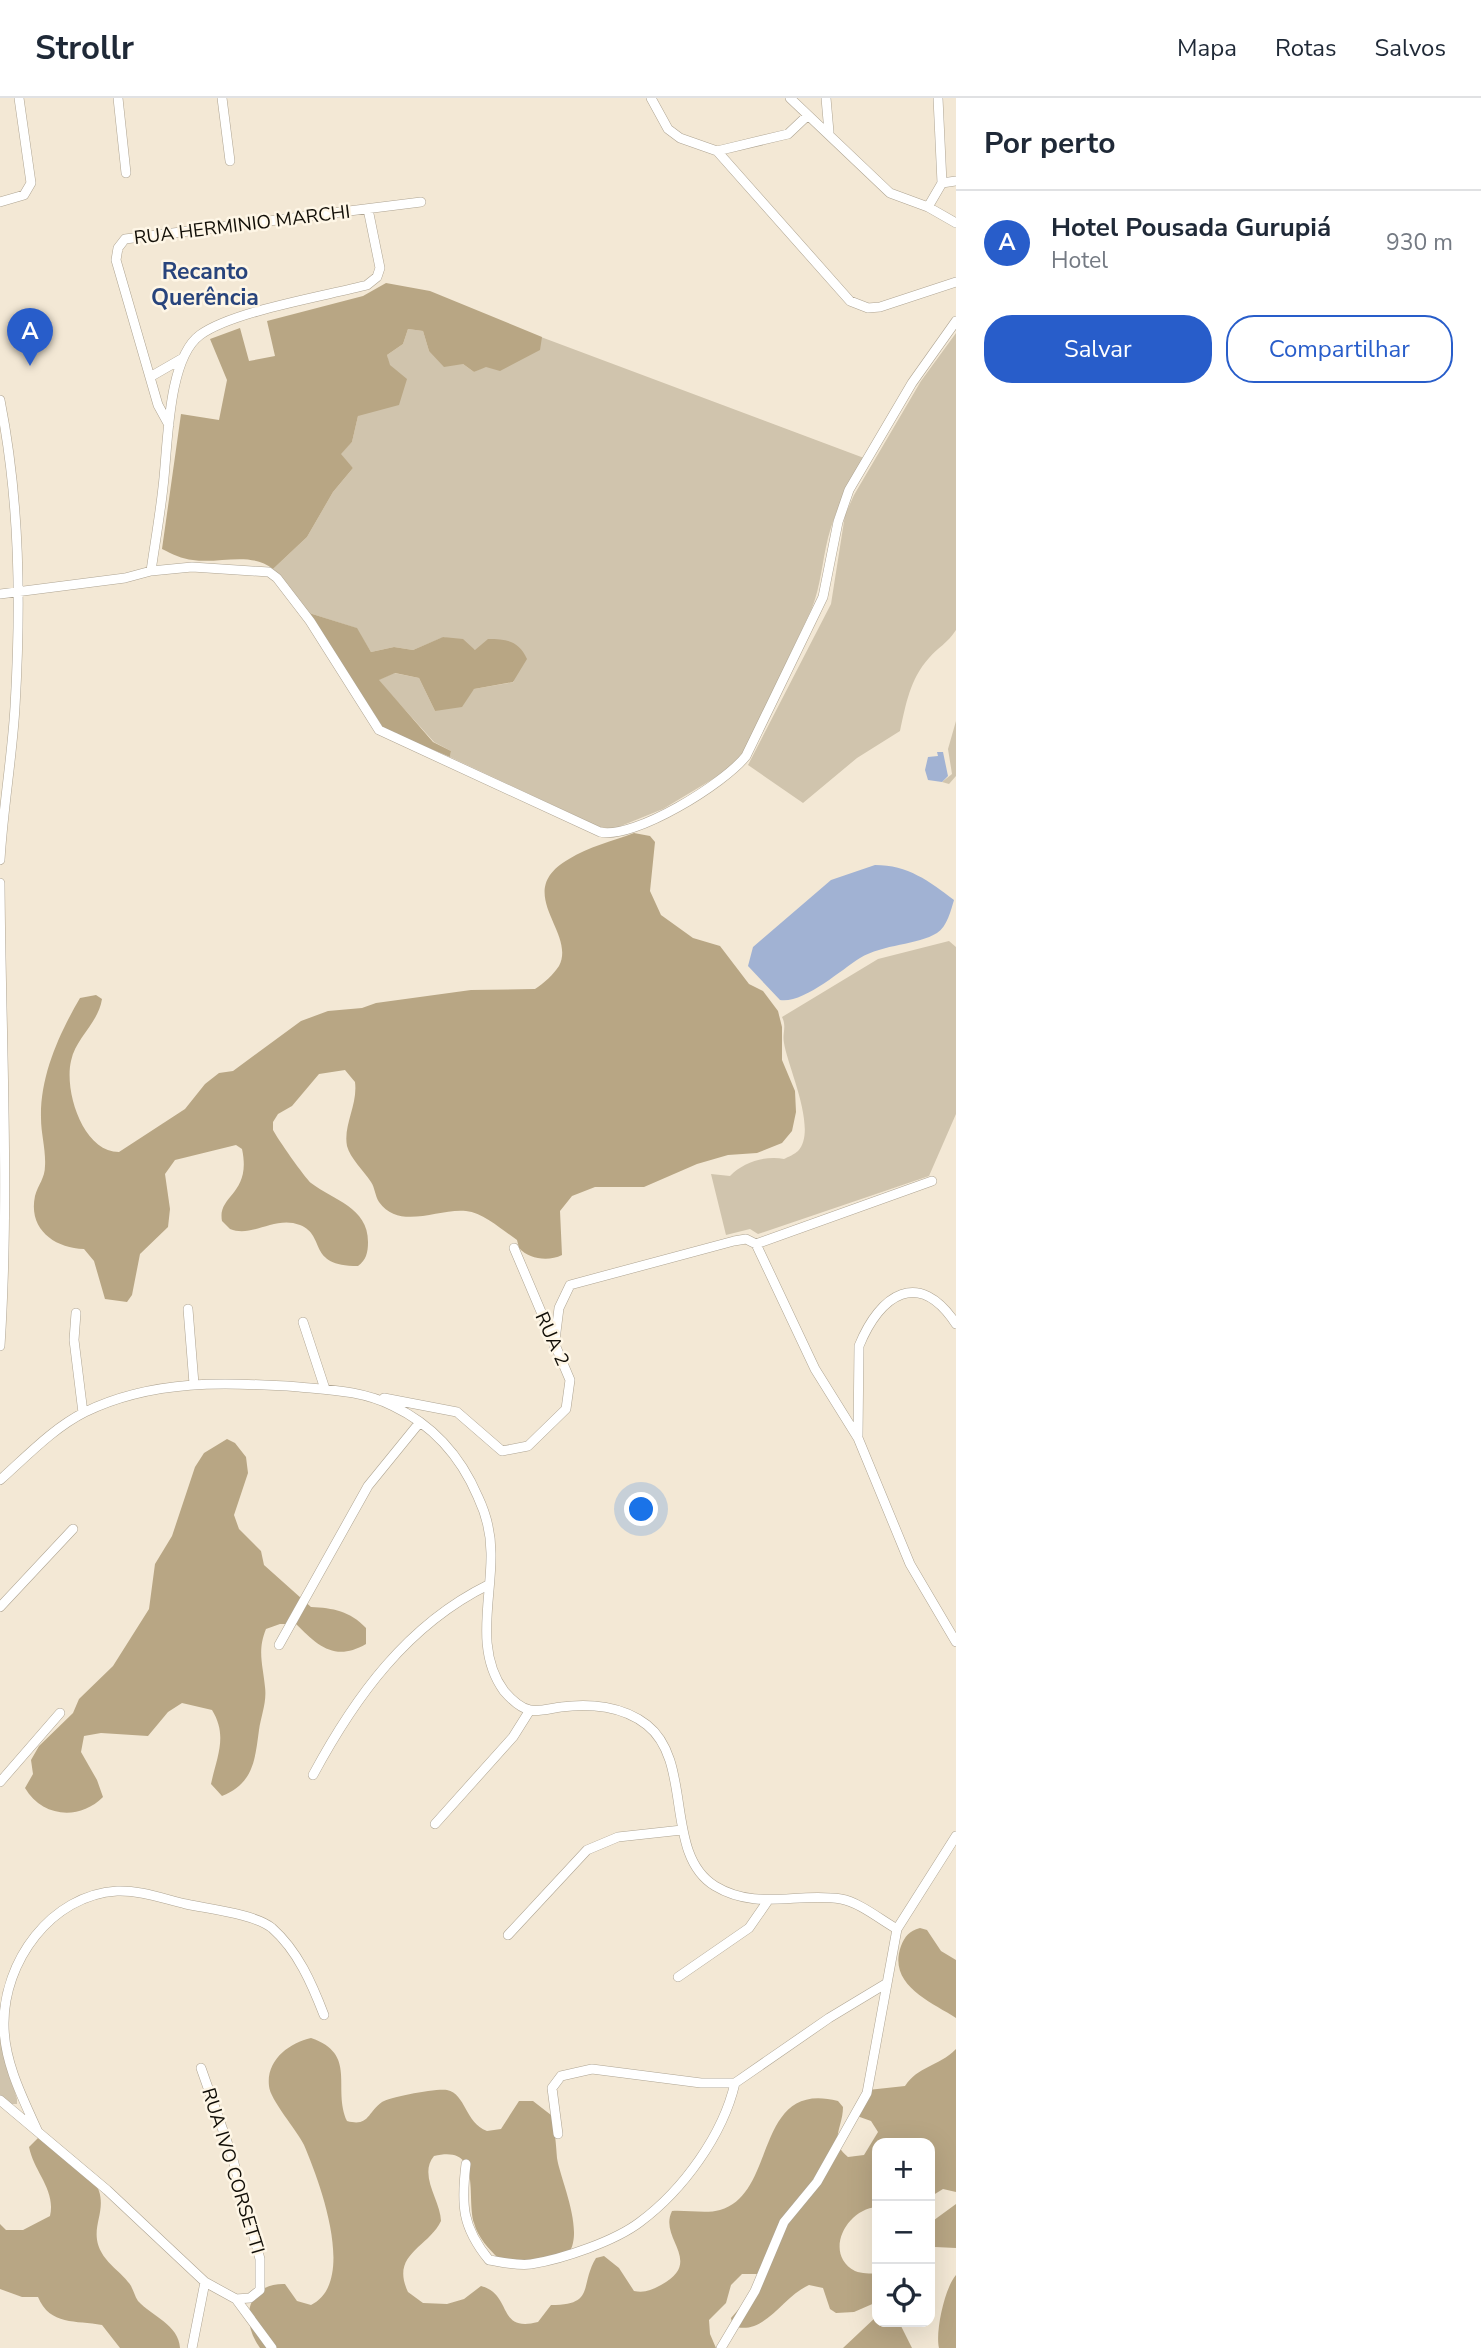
<!DOCTYPE html>
<html lang="pt">
<head>
<meta charset="utf-8">
<style>
	body { margin:0; font-family:"Nunito Sans",sans-serif; background:#f6f6f7; color:#1f2937 }
	.controls { position:absolute; right:21px; bottom:21px; display:grid; overflow:hidden; border-radius:14px; box-shadow:0 7px 28px #0002 }
	.controls button { width:63px; height:63px; display:grid; place-items:center; padding:0; border:0; border-bottom:2px solid #e0e1e3; background:#fff; color:#1f2937; font:35px sans-serif }
	.you { position:absolute; left:642px; top:1412px; width:24px; height:24px; margin:-18px; border:5px solid #fff; border-radius:50%; background:#1a73e8; box-shadow:0 0 0 10px #1a73e833 }
	.badge { display:grid; place-items:center; width:46px; height:46px; border-radius:50%; background:#285dca; color:#fff; font-size:23px; font-weight:700 }
	.pin { position:absolute; translate:-50% -58px; filter:drop-shadow(0 2px 4px #0008) }
	.pin::after { content:''; position:absolute; top:37px; width:24px; height:21px; background:inherit; clip-path:polygon(0 0,100% 0,50% 100%) }
	.list { margin:0; padding:0; list-style:none }
	h2 { display:flex; justify-content:space-between; align-items:center; height:91px; margin:0; padding:0 28px; font-size:30px }
	h2 small { font-size:23px; font-weight:400; color:#747a83 }
	.list li { display:grid; grid-template-columns:46px 1fr auto; gap:21px; align-items:center; box-sizing:border-box; height:105px; padding:0 28px; border-top:2px solid #e0e1e3 }
	.list b { display:block; font-size:26px; white-space:nowrap }
	.list p { margin:0; font-size:23px; white-space:nowrap; color:#747a83 }
	.list em { font-size:23px; font-style:normal; color:#747a83 }
	.actions { display:flex; gap:14px; padding:21px 28px }
	.actions a { flex:1; padding:16px 0; border:2px solid #285dca; border-radius:28px; text-align:center; font-size:24px; color:#285dca }
	.actions .main { background:#285dca; color:#fff }
	.icon { flex:none; width:38px; height:38px; fill:none; stroke:currentColor; stroke-width:2; stroke-linecap:round; stroke-linejoin:round }
	.map { position:relative; flex:none; width:956px; height:2250px; overflow:hidden }
	header { display:flex; align-items:center; gap:42px; box-sizing:border-box; height:98px; padding:0 35px; background:#fff; border-bottom:2px solid #e0e1e3 }
	header strong { font-size:33px }
	nav { display:flex; gap:38px; margin-inline-start:auto; font-size:24px }
	main { display:flex }
	aside { flex:1; background:#fff }
	.map>svg:first-child { display:block }
	.green { fill:#d0c4ad }
	.forest { fill:#b8a684 }
	.water { fill:#a1b2d3 }
	.lines { fill:none; stroke-linecap:round; stroke-linejoin:round }
	.minor-casing { stroke:#aea492; stroke-width:10 }
	.minor { stroke:#fff; stroke-width:9 }
	.labels { text-anchor:middle; dominant-baseline:central; stroke-width:5; stroke-linejoin:round; paint-order:stroke }
	.street-label { font-size:19px; fill:#110e07; stroke:#fef6e6 }
	.quarter-label { font-size:23px; font-weight:bold; fill:#28447c; stroke:#fef6e6 }
</style>
</head>
<body>
<header>
<strong>Strollr</strong>
<nav><a>Mapa</a><a>Rotas</a><a>Salvos</a></nav>
</header>
<main>
<div class="map">
<svg width="956" height="2250" viewBox="0 0 956 2250">
	<rect width="100%" height="100%" fill="#f3e8d5"/>
	<path class="green" d="M408,231L423,233L429,253L463,266L474,274L541,239L864,360C848,386 836,410 828,440C822,464 821,487 812,510L743,656L723,675L663,711L611,732L600,729L450,659L451,653L434,644L378,582L394,575L419,580L435,613L474,591L514,584L475,552L444,539L413,552L394,549L371,554L356,530L309,515L273,471L307,439L333,394L353,370L340,356L352,344L358,318L389,267L387,257L403,246Z
		M956,235V532C947,546 938,549 929,560C910,581 906,606 900,633L857,660L803,705L748,667L831,506L845,417L854,397L921,283Z
		M956,623V678L949,686L942,684L952,676L948,651Z
		M949,843L956,849V1016L929,1078L758,1136L750,1131L726,1137L711,1076L730,1078C743,1064 767,1057 784,1061C788,1059 795,1056 798,1053C818,1032 788,970 784,945C782,935 787,929 782,919L878,861Z
		M0,1942L17,2001V2006H11L0,1997Z"/>
	<path class="forest" d="M386,185L430,193L542,239L540,252L500,273L486,269L474,274L463,266L444,269L429,253L423,233L408,231L403,246L387,257L390,267L407,281L399,307L358,318L352,344L341,356L353,370L333,394L307,439L273,471C251,453 219,466 193,462C182,461 172,456 162,451L181,316L219,322L227,282L210,241L240,230L249,263L275,258L267,223L363,198Z
		M309,515L357,530L371,554L394,549L413,552L443,539L463,541L475,552L488,541C507,541 519,543 527,561L513,584L474,591L462,609L435,613L419,580L395,575L379,582L433,644L451,653L450,659L384,631Z
		M634,735L650,738L655,744L650,793L661,817L693,840L720,848L749,886L763,893L778,913L782,929V962L795,993L796,1014L792,1033L782,1045L757,1055L728,1057L697,1066L644,1089H595L572,1098L560,1113L562,1157C548,1164 529,1161 519,1150L517,1142C502,1132 484,1115 466,1113C438,1110 400,1133 379,1104C375,1098 375,1090 371,1084C364,1073 350,1060 347,1048C343,1027 358,1007 355,984L345,972L319,976L292,1008L278,1016L273,1024V1032C277,1040 305,1080 311,1085C333,1102 368,1109 368,1144C368,1155 366,1162 358,1168C306,1168 327,1138 300,1127C275,1117 253,1140 230,1131L222,1123C217,1097 252,1097 242,1051L236,1047L175,1062L165,1076L170,1111L168,1129L140,1156L132,1197L127,1204L105,1201L94,1163L84,1151C54,1150 28,1131 35,1098C38,1087 45,1080 45,1068C46,1052 41,1036 41,1020C40,978 59,936 80,900L96,897L102,901C98,926 76,939 71,963C64,993 83,1054 119,1054L185,1011L205,986L219,975L233,973L301,923L328,913L362,910L376,905L471,892L535,891C544,885 553,877 559,868C577,834 511,794 569,761C588,749 613,743 634,735Z
		M227,1341L235,1345L246,1359L248,1375L234,1417L239,1431L261,1453L264,1467L311,1509C333,1510 350,1513 366,1530V1546C335,1564 318,1548 296,1526H280L266,1531C257,1553 263,1567 265,1589C267,1604 261,1618 259,1632C255,1661 254,1685 222,1698L211,1686C217,1658 228,1638 212,1612L182,1605L168,1614L148,1638L101,1635L84,1638L81,1654L97,1682L103,1699C79,1723 42,1719 25,1690L33,1676L31,1662L39,1648L73,1615L79,1601L113,1568L149,1511L155,1466L172,1438L195,1369L204,1355Z
		M920,1830L927,1832L941,1853L956,1862V1920C931,1904 887,1887 901,1848C905,1838 909,1833 920,1830Z
		M311,1940C358,1956 332,1990 347,2023C369,2029 367,2015 382,2004C389,1999 437,1990 447,1992C466,1996 465,2025 487,2033L501,2031L519,2003H533L551,2017C555,2031 556,2046 557,2060C561,2086 595,2154 554,2165C539,2168 515,2162 499,2161C489,2151 478,2140 474,2125C466,2098 483,2046 434,2058C418,2077 441,2103 441,2123C428,2150 390,2156 408,2194L423,2205L447,2206L464,2201L481,2188C513,2196 496,2235 538,2224L551,2207C596,2207 579,2188 596,2160L604,2158L619,2170L634,2193C645,2195 652,2192 661,2187C705,2163 658,2141 672,2113C687,2112 707,2116 720,2112C778,2096 753,1981 838,2003L843,2009C843,2030 828,2043 848,2059L864,2057L878,2034L871,2023L857,2018L868,1992L905,1988C918,1968 938,1969 956,1951V2094L943,2091L930,2099V2045H877V2109C846,2111 823,2156 855,2173C862,2176 870,2175 877,2176V2204L854,2214L836,2215L830,2211L823,2190L809,2187C783,2198 764,2239 733,2228L731,2220L751,2197L758,2176H742L731,2187L726,2205L709,2222L710,2236L716,2250H260C240,2223 246,2185 285,2186L297,2203L311,2207C358,2184 319,2082 304,2047C297,2032 270,2002 269,1988C266,1962 289,1945 311,1940Z
		M40,2038C58,2052 91,2071 99,2093C107,2118 85,2134 106,2161C112,2169 122,2176 128,2184C133,2189 134,2197 138,2203C152,2218 179,2227 180,2250H120L102,2227C76,2222 50,2228 38,2199H22L0,2191V2126L6,2132H23L50,2118C56,2092 34,2074 29,2049Z
		M956,2106V2150L935,2149L931,2141L930,2125Z
		M956,2177V2250H939C935,2234 945,2189 956,2177Z
		M877,2218V2224H899L912,2250H843Z"/>
	<path class="water" d="M937,654H943L948,678L942,684L928,682L925,672L928,659L938,658Z
		M875,767C908,767 929,783 954,802C951,812 947,829 937,835C918,847 883,846 860,860C841,872 803,906 780,902L748,868L753,849L831,782Z"/>
	<g class="lines">
		<defs>
			<path id="minor" d="M118,0L126,75
				M222,0L230,63
				M651,0L668,31L680,40L717,53L788,36L807,18
				M790,0L890,95L928,109L956,125
				M826,0L829,34
				M717,53L850,203L868,210L880,209L956,184
				M942,85L956,83
				M0,104L24,97L31,85L19,0
				M928,109L942,85L938,0
				M150,279L183,260
				M0,302C20,403 21,506 15,609C12,660 3,711 0,762
				M169,327L158,307L116,162L118,150L125,141L421,104
				M151,473L192,469L269,474L277,480L310,523L379,632L600,734C634,742 725,685 746,658L823,499L838,424L849,392L912,285L956,223
				M0,496L125,480L151,473C155,445 160,417 163,389C168,350 167,261 200,237C233,213 325,198 367,187L377,179L380,170L368,111
				M0,785C1,940 10,1094 0,1248
				M756,1146L815,1271L858,1340L910,1466L956,1544
				M188,1211L194,1286
				M76,1215L74,1242L83,1315
				M303,1224L325,1291
				M554,1250L559,1210L570,1187L734,1143L746,1141L756,1146L932,1083
				M384,1300L457,1314L502,1353L528,1348L566,1311L570,1282L514,1150
				M858,1338L859,1248C880,1196 919,1170 956,1226
				M0,1382C26,1359 53,1330 85,1314C153,1281 226,1284 299,1289C332,1292 363,1293 393,1308C433,1327 461,1359 478,1399C486,1416 491,1437 491,1455C492,1500 474,1552 504,1593C510,1600 520,1610 530,1612C539,1614 552,1610 561,1609C590,1605 623,1608 647,1627C694,1664 663,1756 715,1788C756,1813 798,1794 841,1801C859,1804 881,1822 897,1831
				M0,1509L73,1431
				M279,1547L368,1388L420,1324
				M313,1677C355,1599 407,1527 488,1487
				M0,1684L60,1615
				M435,1726L513,1639L530,1612
				M508,1837L587,1752L618,1739L682,1732
				M678,1879L749,1830L767,1804
				M201,1970L232,2058L260,2161V2192L250,2200L236,2201
				M0,2002L107,2092L205,2184L236,2201L272,2250
				M38,2034C23,2001 4,1964 4,1927C3,1864 51,1797 117,1793C140,1792 164,1801 186,1806C208,1811 255,1816 272,1830C298,1853 312,1886 324,1917
				M558,2036L552,1990L561,1978L592,1971L701,1985H735
				M466,2066C461,2107 462,2129 489,2162C502,2164 518,2168 531,2166C563,2161 615,2143 640,2124C683,2092 723,2037 735,1985L829,1920L887,1885
				M192,2250L205,2184
				M721,2250L755,2193L784,2124L817,2084L867,1995L897,1831L956,1738"/>
		</defs>
		<use href="#minor" class="minor-casing"/>
		<use href="#minor" class="minor"/>
	</g>
	<g class="labels">
		<g class="street-label">
			<text transform="translate(242 127) rotate(-7)">RUA HERMINIO MARCHI</text>
			<text transform="translate(552 1241) rotate(66)">RUA 2</text>
			<text transform="translate(233 2073) rotate(73)">RUA IVO CORSETTI</text>
		</g>
		<g class="quarter-label">
			<text x="205" y="173">Recanto<tspan x="205" dy="26">Querência</tspan></text>
		</g>
	</g>
</svg>
<div class="controls">
<button>+</button>
<button>−</button>
<button><svg class="icon" aria-label="locate" viewBox="0 0 24 24"><circle cx="12" cy="12" r="6"/><path d="M12 2v4M12 18v4M2 12h4M18 12h4"/></svg></button>
</div>
<div class="you"></div>
<div class="pin badge" style="left:30px;top:268px">A</div>
</div>
<aside>
<h2>Por perto<small></small></h2>
<ul class="list">
<li><span class="badge">A</span><div><b>Hotel Pousada Gurupiá</b><p>Hotel</p></div><em>930 m</em></li>
</ul>
<div class="actions"><a class="main">Salvar</a><a>Compartilhar</a></div>
</aside>
</main>
</body>
</html>
